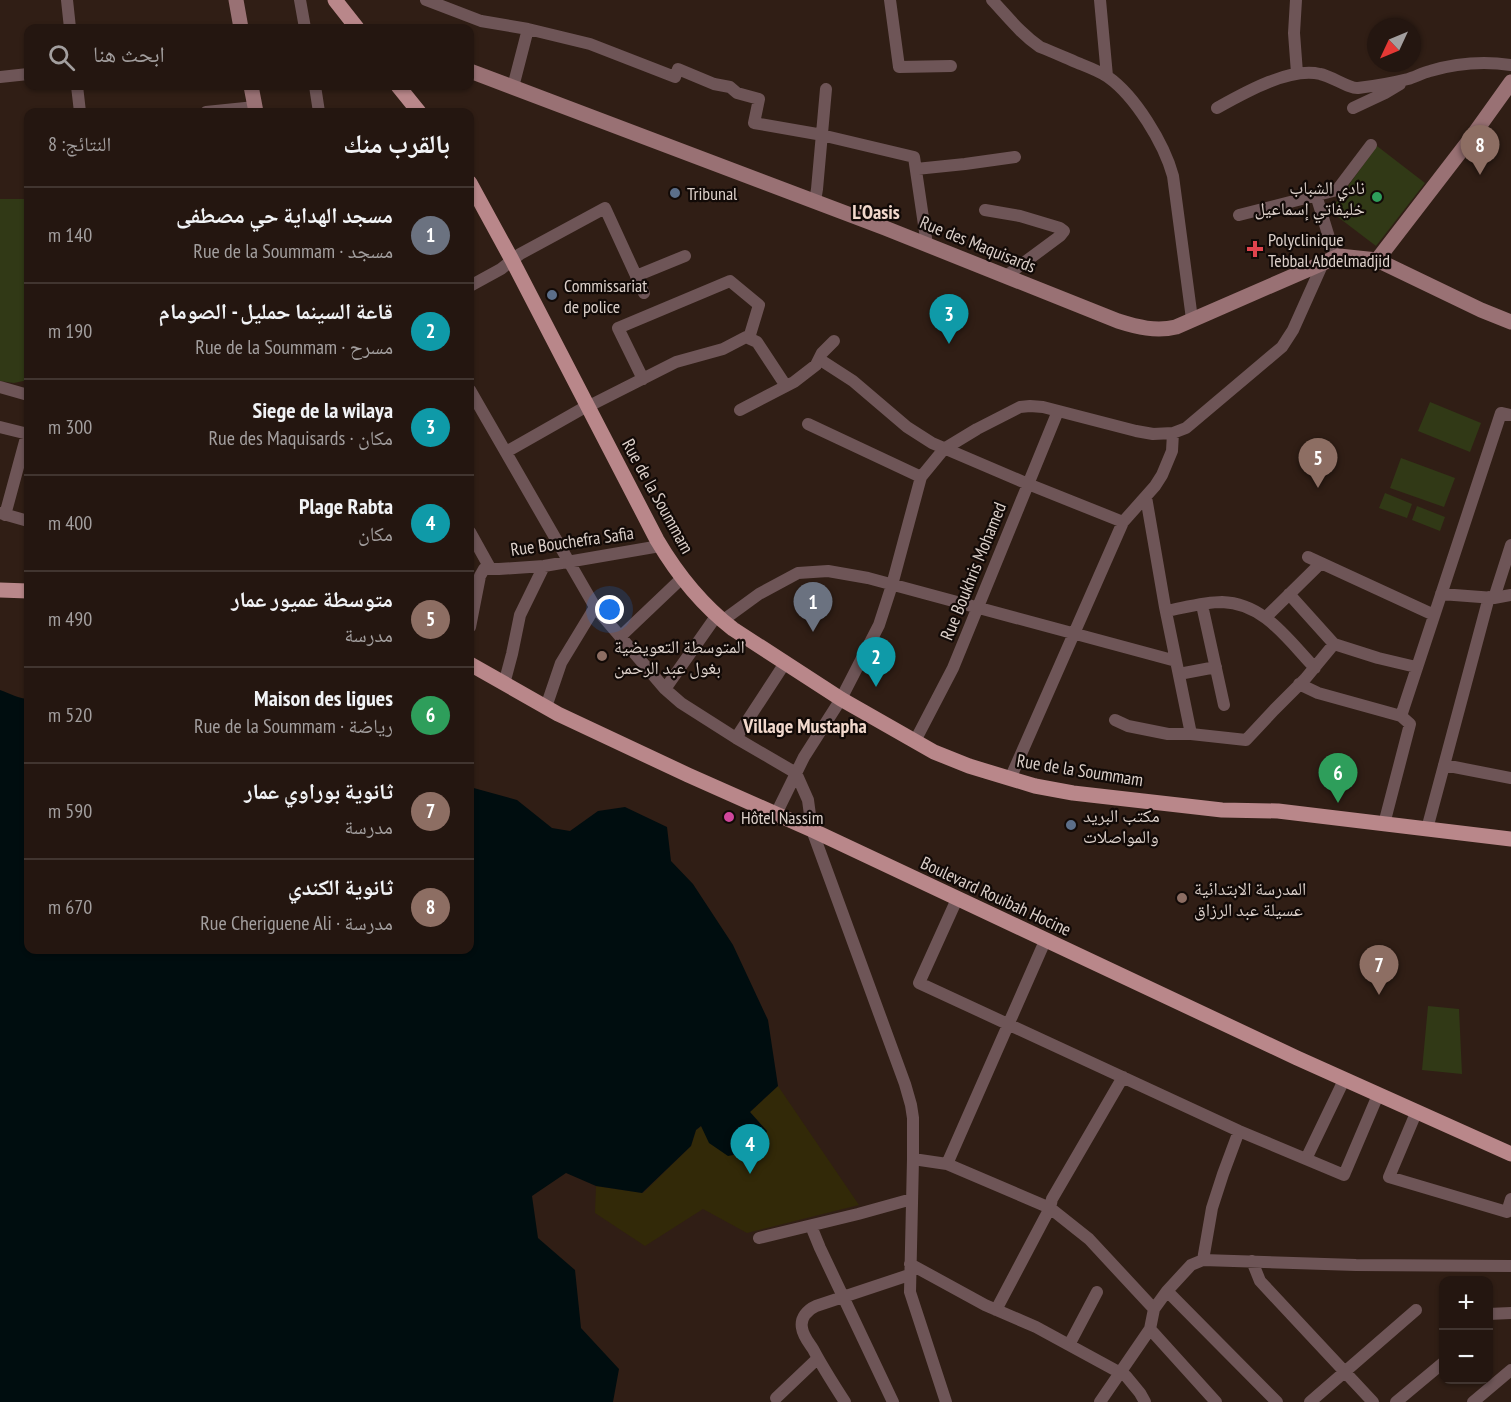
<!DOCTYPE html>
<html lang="ar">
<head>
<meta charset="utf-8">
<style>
	body { margin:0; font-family:"PT Sans Narrow","Noto Naskh Arabic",sans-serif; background:#30231e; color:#f1f3f6; direction:rtl }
	.controls { position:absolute; right:18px; bottom:18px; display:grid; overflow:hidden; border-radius:12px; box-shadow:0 2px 4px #0004 }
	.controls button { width:54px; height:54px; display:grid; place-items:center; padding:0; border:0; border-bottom:2px solid #413530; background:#241610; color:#f1f3f6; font:30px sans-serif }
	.compass { position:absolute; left:1367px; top:18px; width:54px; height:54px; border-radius:50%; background:#241610; box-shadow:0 2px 4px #0004; rotate:226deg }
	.you { position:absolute; left:610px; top:610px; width:21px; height:21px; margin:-15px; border:4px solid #fff; border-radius:50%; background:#1a73e8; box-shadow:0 0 0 9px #1a73e833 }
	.badge { display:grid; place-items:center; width:39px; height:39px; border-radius:50%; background:#8c9099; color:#fff; font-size:20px; font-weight:700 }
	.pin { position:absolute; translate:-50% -50px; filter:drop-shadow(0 2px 3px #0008) }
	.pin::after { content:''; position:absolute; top:32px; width:21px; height:18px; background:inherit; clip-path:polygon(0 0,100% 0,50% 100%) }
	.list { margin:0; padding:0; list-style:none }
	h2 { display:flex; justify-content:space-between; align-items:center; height:78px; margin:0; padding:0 24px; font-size:26px }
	h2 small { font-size:20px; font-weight:400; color:#a39f9f }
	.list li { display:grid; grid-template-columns:39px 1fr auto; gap:18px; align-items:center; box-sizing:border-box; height:96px; padding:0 24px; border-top:2px solid #413530 }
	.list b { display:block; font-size:22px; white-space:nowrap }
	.list p { margin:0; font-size:20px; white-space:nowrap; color:#a39f9f }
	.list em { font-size:20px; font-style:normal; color:#a39f9f }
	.icon { flex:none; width:33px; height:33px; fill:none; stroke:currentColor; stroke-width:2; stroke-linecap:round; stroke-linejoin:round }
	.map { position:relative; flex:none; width:1511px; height:1402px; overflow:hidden; direction:ltr }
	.search { position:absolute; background:#241610; box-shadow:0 2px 4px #0004; left:24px; top:24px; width:450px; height:66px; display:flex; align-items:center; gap:15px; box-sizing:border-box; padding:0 21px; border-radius:12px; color:#a39f9f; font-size:22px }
	.panel { position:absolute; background:#241610; box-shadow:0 2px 4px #0004; left:24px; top:108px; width:450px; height:846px; border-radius:12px; direction:rtl }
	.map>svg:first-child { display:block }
	.green { fill:#313916 }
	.sand { fill:#322908 }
	.water { fill:#000d0f }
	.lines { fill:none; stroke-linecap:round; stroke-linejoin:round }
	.minor { stroke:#6e5557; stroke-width:12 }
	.secondary { stroke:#997174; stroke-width:15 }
	.primary { stroke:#b9878a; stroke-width:15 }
	.service-dot { fill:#5c6f8a; stroke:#120a07; stroke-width:2 }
	.leisure-dot { fill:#2e9e5b; stroke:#120a07; stroke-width:2 }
	.health-dot { fill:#e0444e; stroke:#120a07; stroke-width:2 }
	.education-dot { fill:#8d6e63; stroke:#120a07; stroke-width:2 }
	.hotel-dot { fill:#d1479c; stroke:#120a07; stroke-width:2 }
	.labels { text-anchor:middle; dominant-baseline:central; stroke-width:4.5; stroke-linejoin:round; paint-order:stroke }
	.poi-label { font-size:18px; fill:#dcd0ca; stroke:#120a07; text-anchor:start }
	.street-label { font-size:18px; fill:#dcd0ca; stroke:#120a07 }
	.neighbourhood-label { font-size:20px; font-weight:bold; fill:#f2d9cd; stroke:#120a07 }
</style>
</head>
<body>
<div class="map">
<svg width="1511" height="1402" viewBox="0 0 1511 1402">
	<rect width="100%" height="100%" fill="#301e15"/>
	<path class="green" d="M1377,146L1425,183L1376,246L1330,211Z
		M0,199H25L28,202V380L14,383L0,381Z
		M1430,402L1481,423L1470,452L1418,431Z
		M1401,458L1455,478L1444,507L1390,488Z
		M1385,493L1412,504L1407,518L1379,508Z
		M1417,506L1445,517L1440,531L1412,520Z
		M1428,1006L1459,1009L1462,1074L1422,1070Z"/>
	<path class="sand" d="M778,1086L859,1205L747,1233L703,1209L645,1246L595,1213L596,1186L643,1193L691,1146L696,1130L702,1126L759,1122L750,1112Z"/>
	<path class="water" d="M0,690C9,693 20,699 28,699V950H470V787L517,800L552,828L570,831L598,811L625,807L667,827L671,861L693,884L733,945L768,1020L778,1086L750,1112L767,1131C761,1148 744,1153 728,1156L709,1143L701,1126L696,1130L691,1146L642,1193L596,1186L566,1173L532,1196L538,1238L575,1270L581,1328L619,1369L613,1402H0Z"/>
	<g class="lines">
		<path class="minor" d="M67,0L70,28
			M300,0L305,28
			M426,0L481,21L528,29L590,44L675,77L678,69L714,84L730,87L737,93L759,99L754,123L817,134L914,157L927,245
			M890,0L899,67L951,66
			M992,0C1008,17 1021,34 1040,47C1053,52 1066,58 1078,63C1088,67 1099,71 1108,77C1135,96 1164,143 1173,176L1192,319
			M1100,0L1107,76
			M1296,0L1294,33L1297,73
			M0,77L28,74
			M77,86L80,112
			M315,86L319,112
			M513,87L528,29
			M1217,108C1244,93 1289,67 1320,74C1331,76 1350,89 1358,88C1374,86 1392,83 1408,79C1415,77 1422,73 1430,71C1457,63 1483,61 1511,65
			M1353,108L1385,93L1400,84
			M206,112L255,107
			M916,169L965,164L1015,157
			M1316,195L1335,257
			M815,201L817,189L826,89
			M985,210L1020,216L1060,228L1064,231L1060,236L1006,276
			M1239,215L1337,190L1371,145
			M636,276L685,256
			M470,286L501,269L520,254L605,208L644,293
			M819,359L853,381L907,427L932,443L1028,484L1123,522
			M643,379L618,328L730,281L759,305L749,338
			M0,387L28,395
			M470,390L595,607L665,689L681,703L736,738L796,773
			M587,407L676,362L723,349L746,337L757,342L786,386
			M740,410L794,382L816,365L822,353L834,341
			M808,424L921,477
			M0,427L28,434
			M506,452L587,406
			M1146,497L1165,607L1191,734
			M0,513L28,521
			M5,515L27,434
			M470,532L490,568
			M1308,557L1434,615
			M1289,594L1334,644L1378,658L1416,667
			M1441,594L1494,598L1511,595
			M1494,598L1511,545
			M1202,605L1224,705
			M1166,611C1183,608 1204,602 1222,602C1264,603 1288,640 1315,668
			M1266,617L1321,563
			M722,621L759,594L798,573L828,571L868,578L1176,661
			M470,627L480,576L484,569H499L544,566L660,546
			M620,637L682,578
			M1179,674L1216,667
			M504,684L512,654L520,615L544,566
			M1299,684L1318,693L1401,716L1410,724L1384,824
			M665,689L717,615
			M546,707L561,663L595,607
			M1401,716L1501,413L1511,415
			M1115,720L1128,726L1168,734H1191L1246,740L1274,710L1305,679L1334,644
			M736,738L785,663
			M915,741L953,668L1058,411
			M1444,765L1511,778
			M796,773L808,800L812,830L905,1084L911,1105L913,1118V1159L910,1292L946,1402
			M1010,779L1123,522L1155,486L1162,475L1172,451L1173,433
			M776,814L804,757L841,699L879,625L892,585L921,477L944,449L977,429L1020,407L1030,406L1043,407L1136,431L1153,434L1173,433L1186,428L1282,347L1293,330L1323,263
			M1427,829L1489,597
			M957,899L919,983L1239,1131L1344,1175L1378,1095
			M1416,1113L1389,1177L1507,1212L1511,1199
			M913,1159L947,1164L1050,1208L1089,1239L1154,1309
			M1306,1159L1344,1080
			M947,1164L1045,941
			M811,1226L820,1248L893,1402
			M759,1238L858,1214L912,1199
			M1203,1260L1212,1208L1223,1174L1239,1131
			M1252,1261L1260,1281L1373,1402
			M910,1264L985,1305L1036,1327L1126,1376L1140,1393L1145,1402
			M1167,1291L1277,1402
			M996,1310L1042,1223L1050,1208L1052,1199L1123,1077
			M1488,1314L1511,1313
			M1150,1329L1216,1402
			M1069,1345L1097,1292
			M776,1398L817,1359
			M845,1402C834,1385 823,1368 813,1349C809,1343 803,1336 802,1328C800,1318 807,1310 816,1306L909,1275
			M1100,1402L1150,1329L1154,1309L1167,1291L1191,1265L1203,1260L1356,1265L1511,1266
			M1310,1402L1416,1310
			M1396,1402L1444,1362
			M1473,1402L1511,1370"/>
		<path class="secondary" d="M236,0L241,28
			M470,71L885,228L1118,321C1137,327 1156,332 1176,327L1339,256L1377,260L1481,310L1511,322
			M251,86L256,112
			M1377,260L1471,138L1511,82"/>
		<path class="primary" d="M335,0L357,28
			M398,86L419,112
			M470,183L512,260L657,540C677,574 702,605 733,629L841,699L934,752L969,766L1035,786L1073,793L1222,810L1278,811L1511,839
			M0,590L28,591
			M470,664L558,714L688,775L812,830L1297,1058L1511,1154"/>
	</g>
	<g class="service-dot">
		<circle cx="675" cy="193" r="6"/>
		<circle cx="552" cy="295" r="6"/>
		<circle cx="1071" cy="825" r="6"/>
	</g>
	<circle class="leisure-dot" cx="1377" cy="197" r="6"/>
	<path class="health-dot" d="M1252 240h6v6h6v6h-6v6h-6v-6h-6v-6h6z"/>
	<g class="education-dot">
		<circle cx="602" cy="656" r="6"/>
		<circle cx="1182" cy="898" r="6"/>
	</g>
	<circle class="hotel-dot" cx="729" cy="817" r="6"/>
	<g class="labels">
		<g class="poi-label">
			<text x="1365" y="187" text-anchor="end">نادي الشباب<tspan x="1365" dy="21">خليفاتي إسماعيل</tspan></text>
			<text x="687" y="193">Tribunal</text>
			<text x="1268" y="239">Polyclinique<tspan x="1268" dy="21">Tebbal Abdelmadjid</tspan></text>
			<text x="564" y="285">Commissariat<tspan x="564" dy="21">de police</tspan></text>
			<text x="614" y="646">المتوسطة التعويضية<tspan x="614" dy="21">بغول عبد الرحمن</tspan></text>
			<text x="1083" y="815">مكتب البريد<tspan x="1083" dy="21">والمواصلات</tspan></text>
			<text x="741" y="817">Hôtel Nassim</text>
			<text x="1194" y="888">المدرسة الابتدائية<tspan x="1194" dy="21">عسيلة عبد الرزاق</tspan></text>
		</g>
		<g class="street-label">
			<text transform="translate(978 244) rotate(22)">Rue des Maquisards</text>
			<text transform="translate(658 496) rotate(61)">Rue de la Soummam</text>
			<text transform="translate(572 541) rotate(-8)">Rue Bouchefra Safia</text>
			<text transform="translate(973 571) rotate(-68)">Rue Boukhris Mohamed</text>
			<text transform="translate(1080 770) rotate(9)">Rue de la Soummam</text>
			<text transform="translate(996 896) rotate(25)">Boulevard Rouibah Hocine</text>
		</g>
		<g class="neighbourhood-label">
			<text x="876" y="212">L'Oasis</text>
			<text x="805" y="726">Village Mustapha</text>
		</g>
	</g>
</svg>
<div class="controls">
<button>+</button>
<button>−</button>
</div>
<svg class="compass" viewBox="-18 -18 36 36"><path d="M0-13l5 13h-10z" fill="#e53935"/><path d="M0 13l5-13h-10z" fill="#a39f9f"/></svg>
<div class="you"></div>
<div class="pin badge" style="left:813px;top:632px;background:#6b7280">1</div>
<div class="pin badge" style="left:876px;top:687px;background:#0f9aa8">2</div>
<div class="pin badge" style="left:949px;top:344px;background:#0f9aa8">3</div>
<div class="pin badge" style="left:750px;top:1174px;background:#0f9aa8">4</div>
<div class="pin badge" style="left:1318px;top:488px;background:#8d6e63">5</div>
<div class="pin badge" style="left:1338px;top:803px;background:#2e9e5b">6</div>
<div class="pin badge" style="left:1379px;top:995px;background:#8d6e63">7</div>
<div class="pin badge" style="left:1480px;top:175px;background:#8d6e63">8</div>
<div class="search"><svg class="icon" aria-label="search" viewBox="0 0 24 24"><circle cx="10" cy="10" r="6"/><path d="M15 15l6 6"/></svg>ابحث هنا</div>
<section class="panel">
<h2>بالقرب منك<small>النتائج: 8</small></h2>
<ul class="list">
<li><span class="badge" style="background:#6b7280">1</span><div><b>مسجد الهداية حي مصطفى</b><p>مسجد · Rue de la Soummam</p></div><em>140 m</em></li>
<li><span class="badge" style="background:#0f9aa8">2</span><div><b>قاعة السينما حمليل - الصومام</b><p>مسرح · Rue de la Soummam</p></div><em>190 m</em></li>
<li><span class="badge" style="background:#0f9aa8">3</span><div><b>Siege de la wilaya</b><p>مكان · Rue des Maquisards</p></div><em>300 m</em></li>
<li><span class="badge" style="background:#0f9aa8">4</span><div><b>Plage Rabta</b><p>مكان</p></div><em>400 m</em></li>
<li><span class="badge" style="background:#8d6e63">5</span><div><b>متوسطة عميور عمار</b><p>مدرسة</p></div><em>490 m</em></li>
<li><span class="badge" style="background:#2e9e5b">6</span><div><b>Maison des ligues</b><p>رياضة · Rue de la Soummam</p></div><em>520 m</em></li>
<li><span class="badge" style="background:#8d6e63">7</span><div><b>ثانوية بوراوي عمار</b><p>مدرسة</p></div><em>590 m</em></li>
<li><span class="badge" style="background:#8d6e63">8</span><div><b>ثانوية الكندي</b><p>مدرسة · Rue Cheriguene Ali</p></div><em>670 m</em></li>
</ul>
</section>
</div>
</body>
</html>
